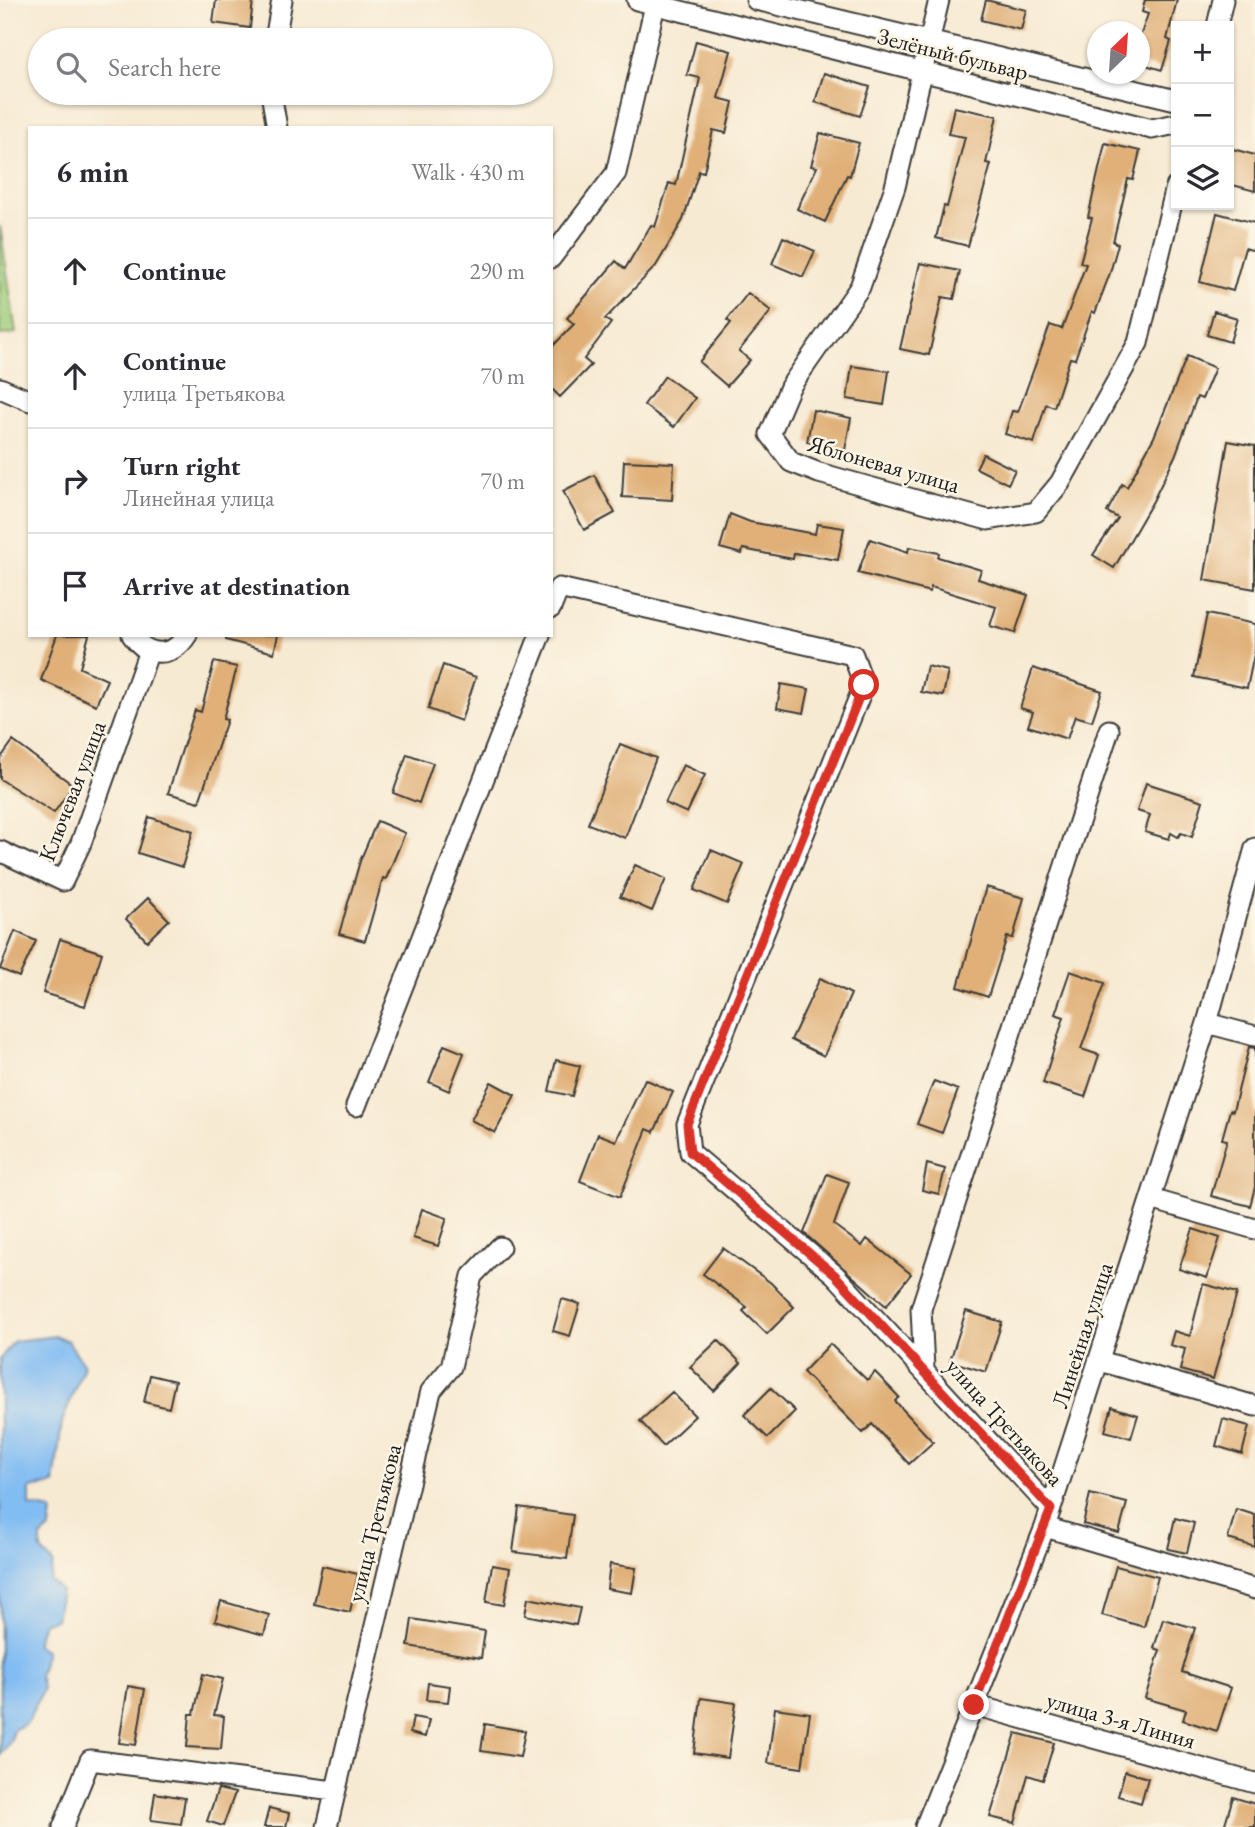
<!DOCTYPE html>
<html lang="en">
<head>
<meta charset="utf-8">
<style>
	body { margin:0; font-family:"EB Garamond",serif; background:#f7f7f7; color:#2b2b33 }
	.controls { position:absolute; right:21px; top:21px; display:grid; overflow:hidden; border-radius:0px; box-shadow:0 2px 5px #0004 }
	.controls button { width:63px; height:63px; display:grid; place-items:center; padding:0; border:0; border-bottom:2px solid #e1e1e2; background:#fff; color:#2b2b33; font:35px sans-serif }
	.compass { position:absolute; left:1087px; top:21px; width:63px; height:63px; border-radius:50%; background:#fff; box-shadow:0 2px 5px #0004; rotate:25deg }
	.stop { position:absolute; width:21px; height:21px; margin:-16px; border:5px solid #d93025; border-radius:50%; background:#fff }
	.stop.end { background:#d93025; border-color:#fff; box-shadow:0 2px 7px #0008 }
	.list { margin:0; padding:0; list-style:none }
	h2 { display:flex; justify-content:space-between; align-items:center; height:91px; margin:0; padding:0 28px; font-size:30px }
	h2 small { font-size:23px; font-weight:400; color:#7c7c81 }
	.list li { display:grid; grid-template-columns:46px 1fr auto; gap:21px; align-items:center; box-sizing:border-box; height:105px; padding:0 28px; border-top:2px solid #e1e1e2 }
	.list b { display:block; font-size:26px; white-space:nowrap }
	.list p { margin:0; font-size:23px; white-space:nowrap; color:#7c7c81 }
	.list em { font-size:23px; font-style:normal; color:#7c7c81 }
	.icon { flex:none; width:38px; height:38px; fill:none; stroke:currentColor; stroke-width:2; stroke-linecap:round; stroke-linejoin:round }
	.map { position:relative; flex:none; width:1255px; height:1827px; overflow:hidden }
	.search { position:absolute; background:#fff; box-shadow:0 2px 5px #0004; left:28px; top:28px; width:525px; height:77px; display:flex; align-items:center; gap:18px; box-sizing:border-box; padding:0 24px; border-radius:38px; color:#7c7c81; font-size:26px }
	.panel { position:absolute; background:#fff; box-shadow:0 2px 5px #0004; left:28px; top:126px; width:525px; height:511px; border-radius:0px }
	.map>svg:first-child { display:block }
	.green { fill:#9ecd7b; stroke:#5d744c; stroke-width:2 }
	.water { fill:#81bcf3; stroke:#4e6c88; stroke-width:2 }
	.building { fill:#e0b078 }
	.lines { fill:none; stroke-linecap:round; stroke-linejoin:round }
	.minor-casing { stroke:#3d3b37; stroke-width:23 }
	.minor { stroke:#fff; stroke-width:19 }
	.route { stroke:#d93025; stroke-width:9 }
	.labels { text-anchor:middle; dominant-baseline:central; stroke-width:5; stroke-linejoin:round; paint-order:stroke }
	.street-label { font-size:23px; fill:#1c1c1c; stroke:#fcf5e5 }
</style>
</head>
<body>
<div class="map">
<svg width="1255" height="1827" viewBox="0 0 1255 1827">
	<rect width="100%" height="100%" fill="#fcf5e5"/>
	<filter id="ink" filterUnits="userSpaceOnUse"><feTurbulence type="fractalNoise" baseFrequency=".0143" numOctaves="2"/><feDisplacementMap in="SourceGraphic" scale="14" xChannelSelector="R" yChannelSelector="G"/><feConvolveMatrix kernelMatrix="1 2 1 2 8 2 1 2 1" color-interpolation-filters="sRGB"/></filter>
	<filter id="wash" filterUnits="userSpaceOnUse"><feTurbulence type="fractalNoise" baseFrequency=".00686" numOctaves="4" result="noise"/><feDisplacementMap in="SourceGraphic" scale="28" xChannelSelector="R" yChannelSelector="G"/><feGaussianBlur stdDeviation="1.57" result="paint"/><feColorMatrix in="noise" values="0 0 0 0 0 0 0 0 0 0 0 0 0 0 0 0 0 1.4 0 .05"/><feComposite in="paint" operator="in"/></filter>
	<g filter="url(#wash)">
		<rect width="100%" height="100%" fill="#f7ead3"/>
		<path class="green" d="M0,226L16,333L0,335Z"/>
		<path class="water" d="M56,1336L68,1341L84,1365L62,1422L54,1484L30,1488V1506L52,1510L50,1529L41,1537V1550L53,1563L50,1581L61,1590L56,1619L43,1623L36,1644L46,1651L39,1676L43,1689L27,1723L13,1730L11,1740L0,1756V1359L14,1341Z"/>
		<g id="blocks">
			<path class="building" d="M216,0H253L250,28L213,23Z
				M986,0L1026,10L1021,30L981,20Z
				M1145,0H1177L1167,39L1171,41L1162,70L1139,63V40L1148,14L1142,12Z
				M696,41L731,51L718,98L733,102L726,133L713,130L704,172L699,171L683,220L656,266L605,319L611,323L584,359L591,365L560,397L551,388V348L574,324L567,318L616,261L625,269L651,225L655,227L669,183L676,185L700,78L687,75Z
				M824,73L870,87L860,116L815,102Z
				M954,107L997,116L986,163L991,164L968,246L936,238L944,206L947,207L965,137L948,134Z
				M820,133L859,143L850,176L847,175L825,222L797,209L817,167L811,166Z
				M1105,143L1140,151L1133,180L1128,179L1113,242L1118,244L1110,273L1095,313L1092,311L1075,359L1070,358L1054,407L1046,404L1034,443L1005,434L1012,411L1018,412L1050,325L1062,329L1086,264L1080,263L1092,218L1088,217Z
				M1229,148L1255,155V191L1229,184Z
				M1217,213L1255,223V251L1245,248L1233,291L1200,282Z
				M783,237L815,251L803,277L772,264Z
				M920,263L960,271L954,299L942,297L929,355L900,349Z
				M748,293L771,311L739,351L750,360L727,386L699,362L731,323L727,320Z
				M1214,311L1237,318L1230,342L1207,335Z
				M1187,356L1215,368L1202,399L1197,397L1175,456L1153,501L1114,568L1093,555L1118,518L1107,512L1122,484L1127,487L1154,437Z
				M852,366L889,371L884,405L847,399Z
				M665,376L695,398L674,427L644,405Z
				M813,410L851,418L845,450L807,442Z
				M1228,441L1255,446V589L1204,580Z
				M983,454L1015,470L1008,484L976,468Z
				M624,461L674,463L672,500L622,497Z
				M594,475L615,513L584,530L563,491Z
				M730,514L750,522L815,534L817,524L844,528L838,560L794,553L793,559L743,549L742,554L720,548Z
				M870,539L908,552L909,547L939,553L938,557L981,570L978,579L1028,595L1015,633L990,626L996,607L931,587L930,592L858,573Z
				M1207,614L1255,624V650L1247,688L1194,677Z
				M57,635H89L80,668L107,680L96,705L41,680Z
				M226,635H278L274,653L226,640Z
				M214,662L237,667L223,719L227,720L199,802L168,793L195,710L201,712Z
				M443,665L476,677L461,721L428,709Z
				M927,666L948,671L943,696L921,692Z
				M1033,668L1102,691L1092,721L1075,716L1067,739L1028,726L1033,712L1020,708Z
				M781,684L809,689L804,713L777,708Z
				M13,741L73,785L54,813L0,779V759Z
				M620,744L656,758L625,838L588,824Z
				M407,754L433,763L419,803L393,793Z
				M683,765L705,775L687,813L665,803Z
				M1146,783L1203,801L1192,837L1181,833L1178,837L1171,833L1169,839L1145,832L1150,815L1137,811Z
				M149,817L193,831L182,867L138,853Z
				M377,821L405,833L386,879L383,878L365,941L339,934L360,861Z
				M711,850L744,864L727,904L694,890Z
				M635,865L666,879L652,911L620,897Z
				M986,887L1024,898L1013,938L1007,937L988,997L958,987Z
				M148,898L169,920L147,941L126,919Z
				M15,931L36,941L19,977L0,969Z
				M60,939L102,953L85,1006L43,993Z
				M1070,971L1105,983L1081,1049L1099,1055L1085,1097L1043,1083L1064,1017L1055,1014Z
				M820,978L851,994L824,1056L791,1040Z
				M444,1045L464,1053L449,1091L429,1082Z
				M1249,1047L1255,1048V1187L1250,1206L1211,1196L1227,1140L1222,1139L1230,1110L1233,1111Z
				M556,1060L580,1066L572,1096L549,1091Z
				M645,1079L673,1092L654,1132L647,1129L620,1197L580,1181L598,1134L616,1141Z
				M934,1081L958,1090L942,1133L917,1124Z
				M491,1082L515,1095L495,1133L471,1120Z
				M927,1164L945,1169L939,1194L922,1190Z
				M827,1174L849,1182L834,1225L862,1246L867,1239L911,1274L886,1306L804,1233Z
				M422,1209L447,1218L438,1246L413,1238Z
				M1193,1229L1220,1238L1207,1278L1179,1269Z
				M723,1248L771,1283L794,1307L767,1334L743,1311L747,1307L703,1274Z
				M1203,1284L1237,1293L1213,1379L1180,1370L1185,1349L1170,1345L1174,1331L1190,1336Z
				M562,1299L580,1304L570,1336L553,1331Z
				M966,1311L1002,1322L986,1372L950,1361Z
				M718,1340L741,1363L714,1391L690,1367Z
				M830,1344L867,1380L875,1372L899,1397L895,1401L933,1442L909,1464L872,1424L863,1433L803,1372Z
				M150,1375L175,1381L169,1408L144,1402Z
				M771,1388L795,1411L768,1438L744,1415Z
				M672,1392L695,1416L663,1446L640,1421Z
				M1112,1407L1138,1415L1131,1438L1105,1431Z
				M1223,1419L1249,1426L1242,1454L1216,1446Z
				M1090,1494L1127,1503L1119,1533L1083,1524Z
				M519,1507L573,1515L567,1559L513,1552Z
				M1236,1509L1255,1515V1547L1228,1539Z
				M1175,1518L1194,1523L1187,1553L1168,1549Z
				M610,1564L636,1568L632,1593L607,1589Z
				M492,1565L510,1568L504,1605L486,1602Z
				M322,1566L358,1574L350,1612L314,1604Z
				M1116,1566L1158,1577L1144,1627L1102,1615Z
				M528,1598L580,1608L576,1625L525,1615Z
				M221,1601L269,1615L264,1635L215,1621Z
				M412,1619L485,1631L481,1658L408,1646Z
				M1163,1619L1195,1628L1182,1672L1231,1688L1217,1731L1183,1720L1186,1710L1145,1698L1160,1650L1154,1648Z
				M203,1674L223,1679L214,1715L224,1716L221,1749L187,1747L190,1714H194Z
				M428,1683L450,1686L448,1702L426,1700Z
				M128,1686L145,1689L136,1745L119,1743Z
				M701,1698L736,1703L728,1758L694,1753Z
				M775,1708L810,1713L802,1768L768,1763Z
				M413,1717L429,1720L425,1737L410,1733Z
				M485,1724L525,1731L520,1757L481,1751Z
				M1016,1733L1054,1743L1043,1780L1028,1775L1015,1823L990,1817Z
				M1125,1771L1148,1778L1141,1803L1118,1796Z
				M218,1789L235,1793L223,1826L207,1821Z
				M155,1793L185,1798L181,1824L151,1820Z
				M1233,1797L1255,1804V1827H1224Z
				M269,1808L289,1813L286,1827H264Z"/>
		</g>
	</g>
	<g filter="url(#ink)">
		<use href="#blocks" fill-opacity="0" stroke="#3d3b37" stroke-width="2"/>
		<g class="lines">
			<defs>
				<path id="minor" d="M637,0L1152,129L1176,124
					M756,0L1176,100
					M939,0L895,187L860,287L790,387L770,434L791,462L819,473L988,520L1036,512L1060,483L1138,343L1176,187
					M1217,26L1223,0
					M275,40L282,0
					M271,93L277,128
					M551,258L616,173L655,5
					M0,388L30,401
					M551,608L559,588L853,655L864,685L687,1124L690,1152L835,1275L1051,1509
					M132,635C147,657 172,659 187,635
					M0,851L63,881L81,843L149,651
					M1207,1023L1255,1036
					M356,1106L540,635
					M1151,1199L1255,1229
					M1100,1361L1255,1406
					M924,1369L921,1309L1109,730
					M1045,1527L1255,1589
					M974,1705L1255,1783
					M63,1827L90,1760L334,1791
					M327,1827L431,1391L451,1367L472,1276L500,1247
					M925,1827L1045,1527L1207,1023L1255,848"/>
			</defs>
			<use href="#minor" class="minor-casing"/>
			<use href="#minor" class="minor"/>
		</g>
	</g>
	<g class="lines" filter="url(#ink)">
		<path class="route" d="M864,685L687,1124L690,1152L835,1275L1051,1509L974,1705"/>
	</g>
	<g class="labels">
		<g class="street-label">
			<text transform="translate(953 54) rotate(14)">Зелёный бульвар</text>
			<text transform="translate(884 464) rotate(16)">Яблоневая улица</text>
			<text transform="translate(72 791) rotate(-69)">Ключевая улица</text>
			<text transform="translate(1082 1335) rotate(-72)">Линейная улица</text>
			<text transform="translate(1005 1422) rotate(48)">улица Третьякова</text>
			<text transform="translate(374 1523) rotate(-76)">улица Третьякова</text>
			<text transform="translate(1121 1720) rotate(16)">улица 3-я Линия</text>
		</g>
	</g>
</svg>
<div class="controls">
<button>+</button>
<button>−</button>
<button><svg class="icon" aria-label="layers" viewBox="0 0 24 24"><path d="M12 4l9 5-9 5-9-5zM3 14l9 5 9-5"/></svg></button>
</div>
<svg class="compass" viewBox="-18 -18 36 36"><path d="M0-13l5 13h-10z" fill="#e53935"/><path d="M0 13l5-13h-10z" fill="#7c7c81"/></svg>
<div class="stop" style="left:864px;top:685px"></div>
<div class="stop end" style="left:974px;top:1705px"></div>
<div class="search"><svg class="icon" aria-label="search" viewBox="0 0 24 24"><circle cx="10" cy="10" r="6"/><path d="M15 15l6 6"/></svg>Search here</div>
<section class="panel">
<h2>6 min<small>Walk · 430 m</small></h2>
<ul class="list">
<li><svg class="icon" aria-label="ahead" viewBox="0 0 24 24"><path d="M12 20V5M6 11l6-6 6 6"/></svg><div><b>Continue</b></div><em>290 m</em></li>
<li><svg class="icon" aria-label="ahead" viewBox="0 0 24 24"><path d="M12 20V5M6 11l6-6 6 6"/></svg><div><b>Continue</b><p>улица Третьякова</p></div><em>70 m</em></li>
<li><svg class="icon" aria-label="right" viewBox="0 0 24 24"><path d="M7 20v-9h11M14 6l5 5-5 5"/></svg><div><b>Turn right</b><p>Линейная улица</p></div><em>70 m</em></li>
<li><svg class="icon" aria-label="arrive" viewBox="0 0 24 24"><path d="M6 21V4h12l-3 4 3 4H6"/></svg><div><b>Arrive at destination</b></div></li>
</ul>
</section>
</div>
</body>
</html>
